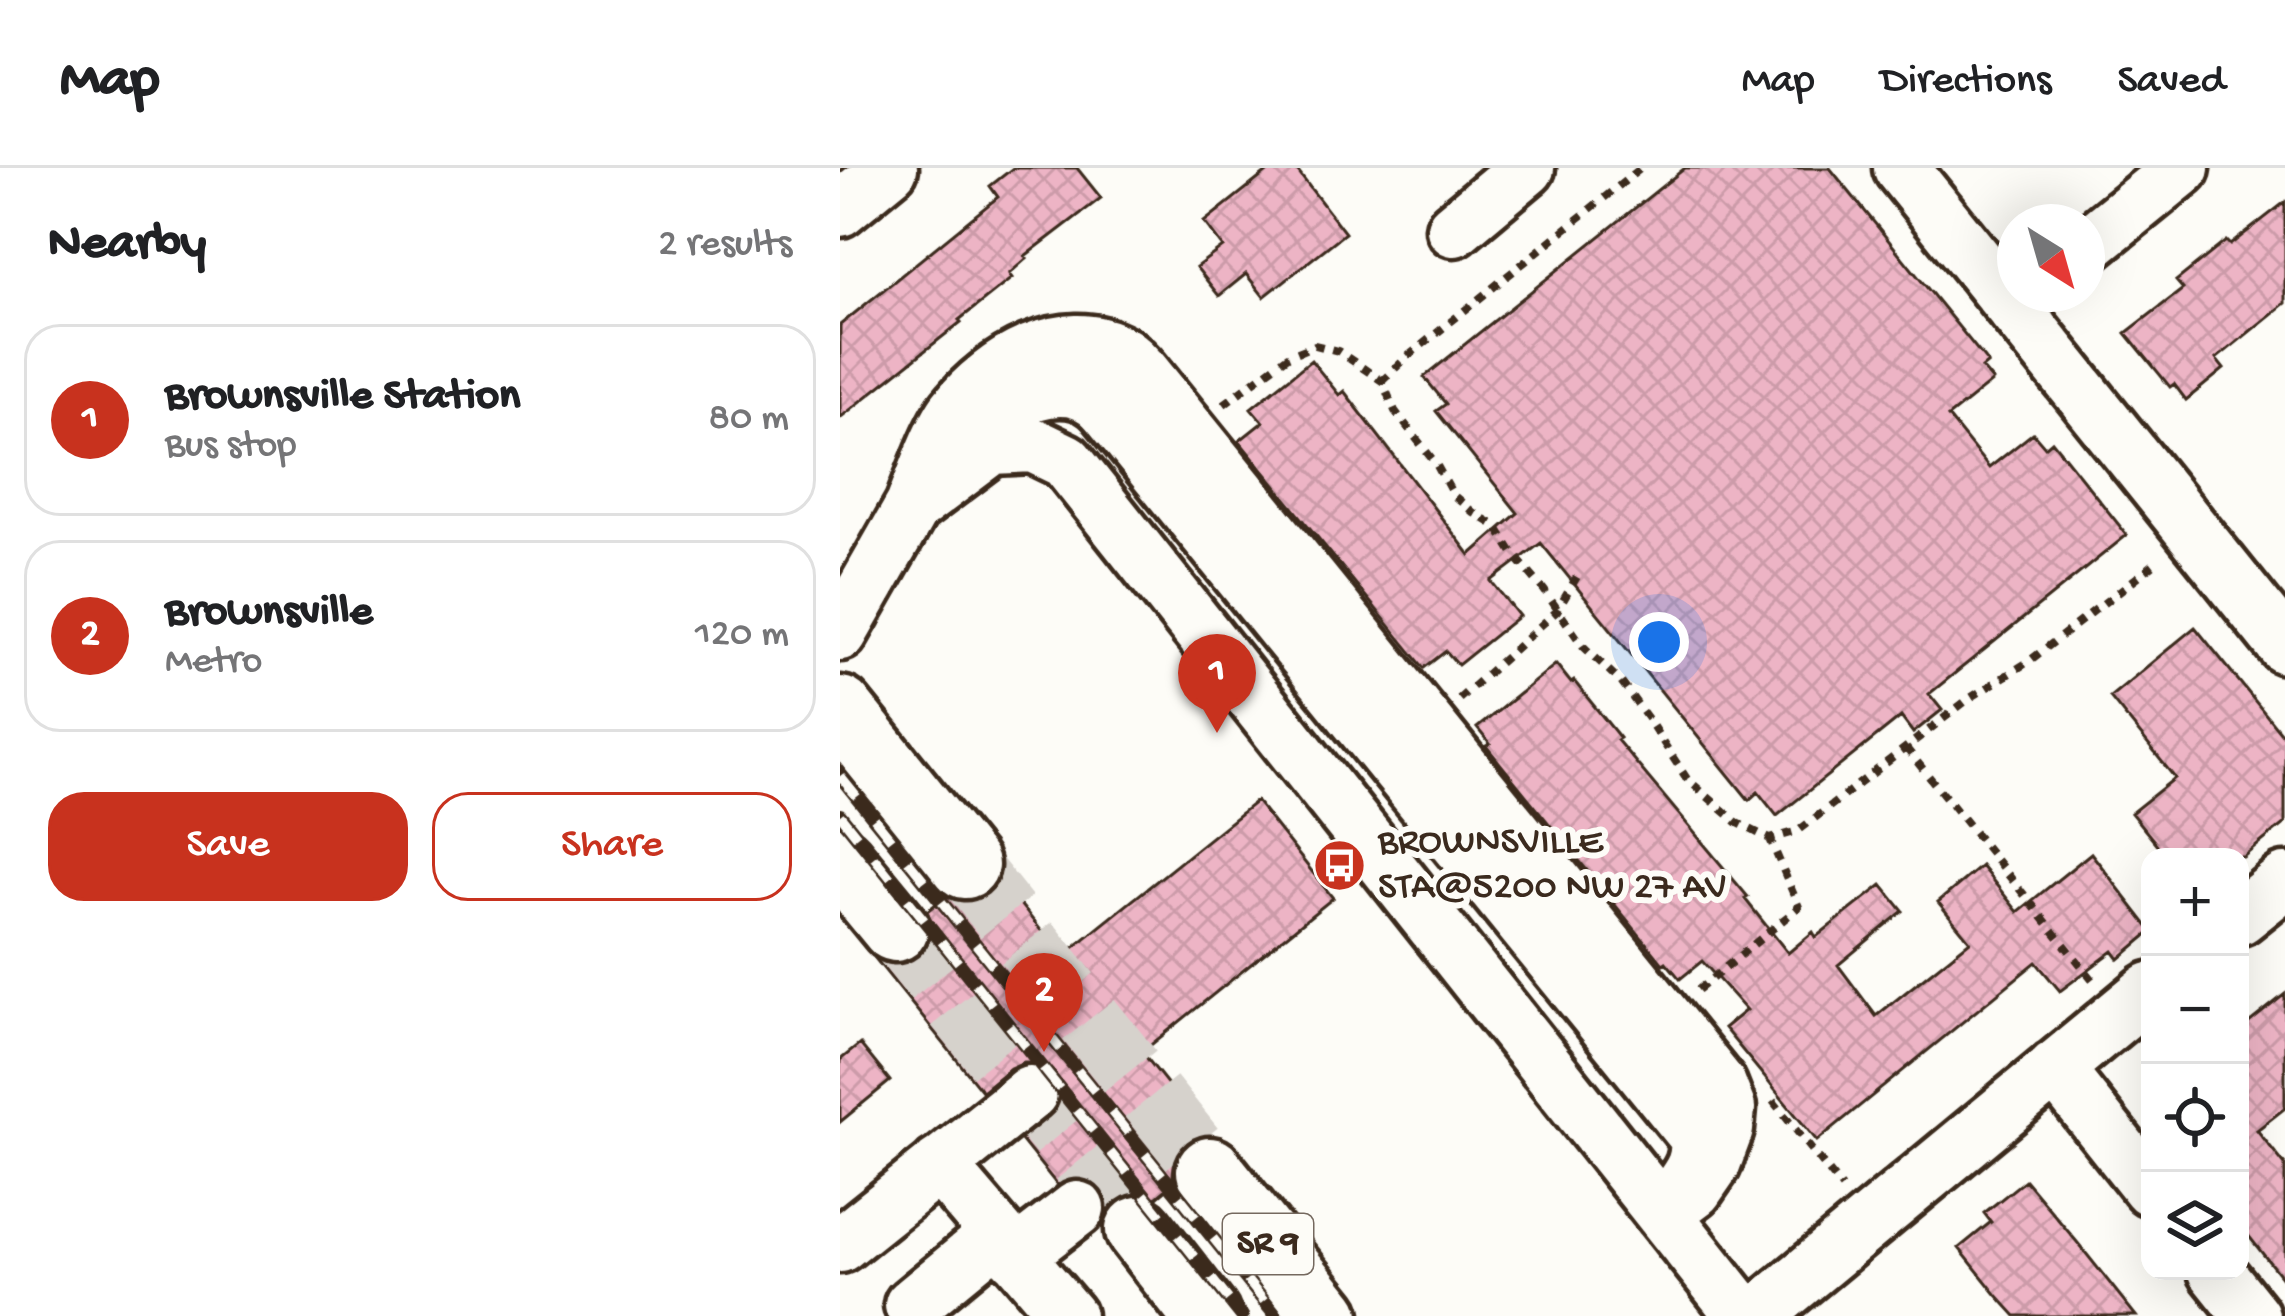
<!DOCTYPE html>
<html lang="en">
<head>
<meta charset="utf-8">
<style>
	body { margin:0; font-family:"Gochi Hand",sans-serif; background:#f2f2f2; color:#202124 }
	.controls { position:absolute; right:36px; bottom:36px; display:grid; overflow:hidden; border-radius:24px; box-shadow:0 12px 48px #0002 }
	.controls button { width:108px; height:108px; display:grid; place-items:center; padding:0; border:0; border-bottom:3px solid #e0e0e0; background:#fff; color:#202124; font:60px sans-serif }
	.compass { position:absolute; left:1157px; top:36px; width:108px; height:108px; border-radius:50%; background:#fff; box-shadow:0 12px 48px #0002; rotate:143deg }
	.you { position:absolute; left:819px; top:474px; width:42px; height:42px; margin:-30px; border:9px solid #fff; border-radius:50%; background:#1a73e8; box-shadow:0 0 0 18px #1a73e833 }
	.badge { display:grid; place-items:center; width:78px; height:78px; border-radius:50%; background:#c8321e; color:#fff; font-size:39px; font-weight:700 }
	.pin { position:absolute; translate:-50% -99px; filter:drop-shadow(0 3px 6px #0008) }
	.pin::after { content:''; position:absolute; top:63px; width:42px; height:36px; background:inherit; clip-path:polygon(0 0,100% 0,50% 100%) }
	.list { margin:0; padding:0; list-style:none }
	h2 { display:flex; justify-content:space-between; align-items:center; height:156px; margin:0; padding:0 48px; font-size:51px }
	h2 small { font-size:39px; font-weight:400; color:#757577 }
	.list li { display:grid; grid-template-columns:78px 1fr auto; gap:36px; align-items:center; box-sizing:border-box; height:192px; margin:0 24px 24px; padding:0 24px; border:3px solid #e0e0e0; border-radius:36px }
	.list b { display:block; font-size:45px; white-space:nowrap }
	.list p { margin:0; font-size:39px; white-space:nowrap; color:#757577 }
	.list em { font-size:39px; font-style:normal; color:#757577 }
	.actions { display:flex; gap:24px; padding:36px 48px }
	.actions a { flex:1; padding:27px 0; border:3px solid #c8321e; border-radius:36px; text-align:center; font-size:42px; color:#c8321e }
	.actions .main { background:#c8321e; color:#fff }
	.icon { flex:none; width:66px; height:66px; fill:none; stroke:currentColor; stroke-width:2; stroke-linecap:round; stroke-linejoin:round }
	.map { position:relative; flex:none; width:1445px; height:1148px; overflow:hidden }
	header { display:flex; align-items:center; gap:72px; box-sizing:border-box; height:168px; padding:0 60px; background:#fff; border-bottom:3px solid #e0e0e0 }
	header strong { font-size:57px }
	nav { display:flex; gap:66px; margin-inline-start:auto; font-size:42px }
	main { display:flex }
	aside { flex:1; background:#fff }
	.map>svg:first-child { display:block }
	.building { fill:url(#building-cross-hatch); stroke:#3b2a1e; stroke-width:3 }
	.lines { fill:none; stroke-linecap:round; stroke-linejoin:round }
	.major-tunnel { stroke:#d6d2cc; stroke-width:66; stroke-dasharray:66 33; stroke-linecap:butt }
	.minor-casing { stroke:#3b2a1e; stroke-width:63 }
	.major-casing { stroke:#3b2a1e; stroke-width:75 }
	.path { stroke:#3b2a1e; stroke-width:8; stroke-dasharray:9 9; stroke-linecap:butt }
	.minor { stroke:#fdfcf7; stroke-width:54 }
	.major { stroke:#fdfcf7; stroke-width:66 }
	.rail-casing { stroke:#3b2a1e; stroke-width:14 }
	.rail { stroke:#fdfcf7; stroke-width:9; stroke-dasharray:27; stroke-linecap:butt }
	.labels { text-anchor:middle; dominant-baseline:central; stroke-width:12; stroke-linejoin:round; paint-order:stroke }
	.shield { fill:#fdfcf7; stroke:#75695f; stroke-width:3 }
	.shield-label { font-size:36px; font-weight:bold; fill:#3b2a1e }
	.poi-label { font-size:39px; fill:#3b2a1e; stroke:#fdfcf7; text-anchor:start }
</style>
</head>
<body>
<header>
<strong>Map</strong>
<nav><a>Map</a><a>Directions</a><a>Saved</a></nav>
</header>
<main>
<aside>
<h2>Nearby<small>2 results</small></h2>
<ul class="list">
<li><span class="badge">1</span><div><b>Brownsville Station</b><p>Bus stop</p></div><em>80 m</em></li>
<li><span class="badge">2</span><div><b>Brownsville</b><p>Metro</p></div><em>120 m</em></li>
</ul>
<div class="actions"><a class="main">Save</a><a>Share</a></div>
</aside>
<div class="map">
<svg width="1445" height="1148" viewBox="0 0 1445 1148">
	<defs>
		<pattern id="building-cross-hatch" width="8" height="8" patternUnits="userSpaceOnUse" patternTransform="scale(3)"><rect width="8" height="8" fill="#edb4c5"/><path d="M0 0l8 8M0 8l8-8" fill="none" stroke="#cc9ba9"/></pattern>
	</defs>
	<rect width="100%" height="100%" fill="#fdfcf7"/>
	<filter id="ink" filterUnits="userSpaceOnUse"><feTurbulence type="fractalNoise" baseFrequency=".00833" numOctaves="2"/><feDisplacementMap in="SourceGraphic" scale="24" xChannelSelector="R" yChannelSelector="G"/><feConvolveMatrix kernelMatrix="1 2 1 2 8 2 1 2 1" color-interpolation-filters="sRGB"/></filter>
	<g filter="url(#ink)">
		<path class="building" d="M173,0H237L261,30L185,88L187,90L169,106L172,110L119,152L121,154L0,250V157L158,29L150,18Z
			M432,0H455L505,65L424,129L406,106L379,128L356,99L383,79L364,54Z
			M845,0H990L1148,195L1142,200L1153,213L1108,249L1149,300L1193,265L1205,279L1212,273L1287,367L1089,526L1102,542L1073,565L1061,549L937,648L918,624L909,632L701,375L651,413L679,448L618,497L606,483L584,500L399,273L423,254L411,240L471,192L499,227L504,223L630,387L678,345L596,243L606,236L584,209Z
			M1445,34V135L1376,191L1384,201L1346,232L1334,216L1330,219L1286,165L1343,121L1336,113L1386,73L1390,77Z
			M1355,459L1445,570V655L1403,689H1327L1291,645L1335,610L1270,529Z
			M716,496L731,515L734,513L780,570L777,572L908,729L905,731L948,785L973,764L976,769L1042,717L1063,743L998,797L1036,848L1130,773L1098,734L1141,698L1178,744L1251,685L1310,761V765L1279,791L1273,783L1220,823L1196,794L977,973L884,860L906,842L862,793L840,811L826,794L823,796L646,578L650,576L637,560Z
			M416,633L493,730L302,884L367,966L346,975L335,990L333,1007L335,1014L316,1030L293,1025L277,1032L268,1043V1036L261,1021L248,1012L234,1010L217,1017L181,972L210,950L219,938L221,921L214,904L200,895L184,894L170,900L142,923L34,789L43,795L60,797L78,790L90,772L92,755L87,743L106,728L113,732L130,734L148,727L160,711L222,789Z
			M1445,826V940L1417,962L1445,997V1114L1400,1057V862Z
			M20,876L50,913L0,954V892Z
			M1185,1012L1237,1074L1296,1148H1176L1156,1126L1119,1080L1151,1054L1144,1045Z"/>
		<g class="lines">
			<path class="major-tunnel" d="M125,697L370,1003
				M55,760L299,1062"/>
			<defs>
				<path id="minor" d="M1061,0L1445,478
					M0,41L50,0
					M614,61L687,0
					M1247,77L1342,0
					M134,263C161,233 219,205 256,232C262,236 266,241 270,246L856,968C861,991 851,1005 838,1023
					M73,337C83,312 101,261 116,242C152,196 224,153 281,185C289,189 296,198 302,204L879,917L888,940L886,961L873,996L855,1022L823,1046
					M0,465L72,339L152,279L193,277L226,293L904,1148
					M1400,749L1445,713
					M1215,900L1310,1020
					M99,997L228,1148
					M0,1077L190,925
					M176,1088L237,1041
					M1376,1103L1412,1148
					M72,1137L157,1067
					M916,1148L1310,822"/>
				<path id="major" d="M0,542L125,697
					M0,693L55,760
					M370,1003L486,1148
					M299,1062L366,1148"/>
			</defs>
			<use href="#minor" class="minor-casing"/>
			<use href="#major" class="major-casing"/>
			<path class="path" d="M542,213L567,189L801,0
				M384,236L448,188L475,177L498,183L542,213L555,243L596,296L613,327L634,345L656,358L675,388L704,422L743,478L781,514L808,551L847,611L898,655L930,671L958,663L1130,530L1188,494L1318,393
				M619,531L717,443L738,407
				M1066,580L1253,812
				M858,822L959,739L930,671
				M933,933L1002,1020"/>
			<use href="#minor" class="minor"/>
			<use href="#major" class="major"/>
			<defs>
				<path id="rail" d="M0,608L436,1148
					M0,647L402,1148"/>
			</defs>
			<use href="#rail" class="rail-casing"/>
			<use href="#rail" class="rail"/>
		</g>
	</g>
	<defs>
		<symbol id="bus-disc" viewBox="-11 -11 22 22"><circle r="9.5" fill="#c8321e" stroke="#fdfcf7"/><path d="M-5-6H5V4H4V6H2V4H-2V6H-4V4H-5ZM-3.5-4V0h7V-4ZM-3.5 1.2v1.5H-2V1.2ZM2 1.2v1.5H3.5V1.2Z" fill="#fff"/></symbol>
	</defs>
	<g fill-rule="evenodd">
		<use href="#bus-disc" x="470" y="668" width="59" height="59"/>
	</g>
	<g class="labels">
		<rect class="shield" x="383" y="1046" width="90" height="60" rx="9"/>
		<g class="shield-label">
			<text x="428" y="1076">SR 9</text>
		</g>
		<g class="poi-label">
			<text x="538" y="676">BROWNSVILLE<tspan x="538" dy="45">STA@5200 NW 27 AV</tspan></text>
		</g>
	</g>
</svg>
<div class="controls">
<button>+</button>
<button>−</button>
<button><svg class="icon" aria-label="locate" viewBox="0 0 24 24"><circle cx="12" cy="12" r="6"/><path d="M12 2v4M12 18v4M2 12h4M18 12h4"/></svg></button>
<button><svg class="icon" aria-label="layers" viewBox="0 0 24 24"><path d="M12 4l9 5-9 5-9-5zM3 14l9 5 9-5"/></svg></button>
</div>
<svg class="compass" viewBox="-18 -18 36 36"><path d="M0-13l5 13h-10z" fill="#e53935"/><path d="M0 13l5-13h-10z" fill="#757577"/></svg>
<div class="you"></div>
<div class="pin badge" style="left:377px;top:565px">1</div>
<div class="pin badge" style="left:204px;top:884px">2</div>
</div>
</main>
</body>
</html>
